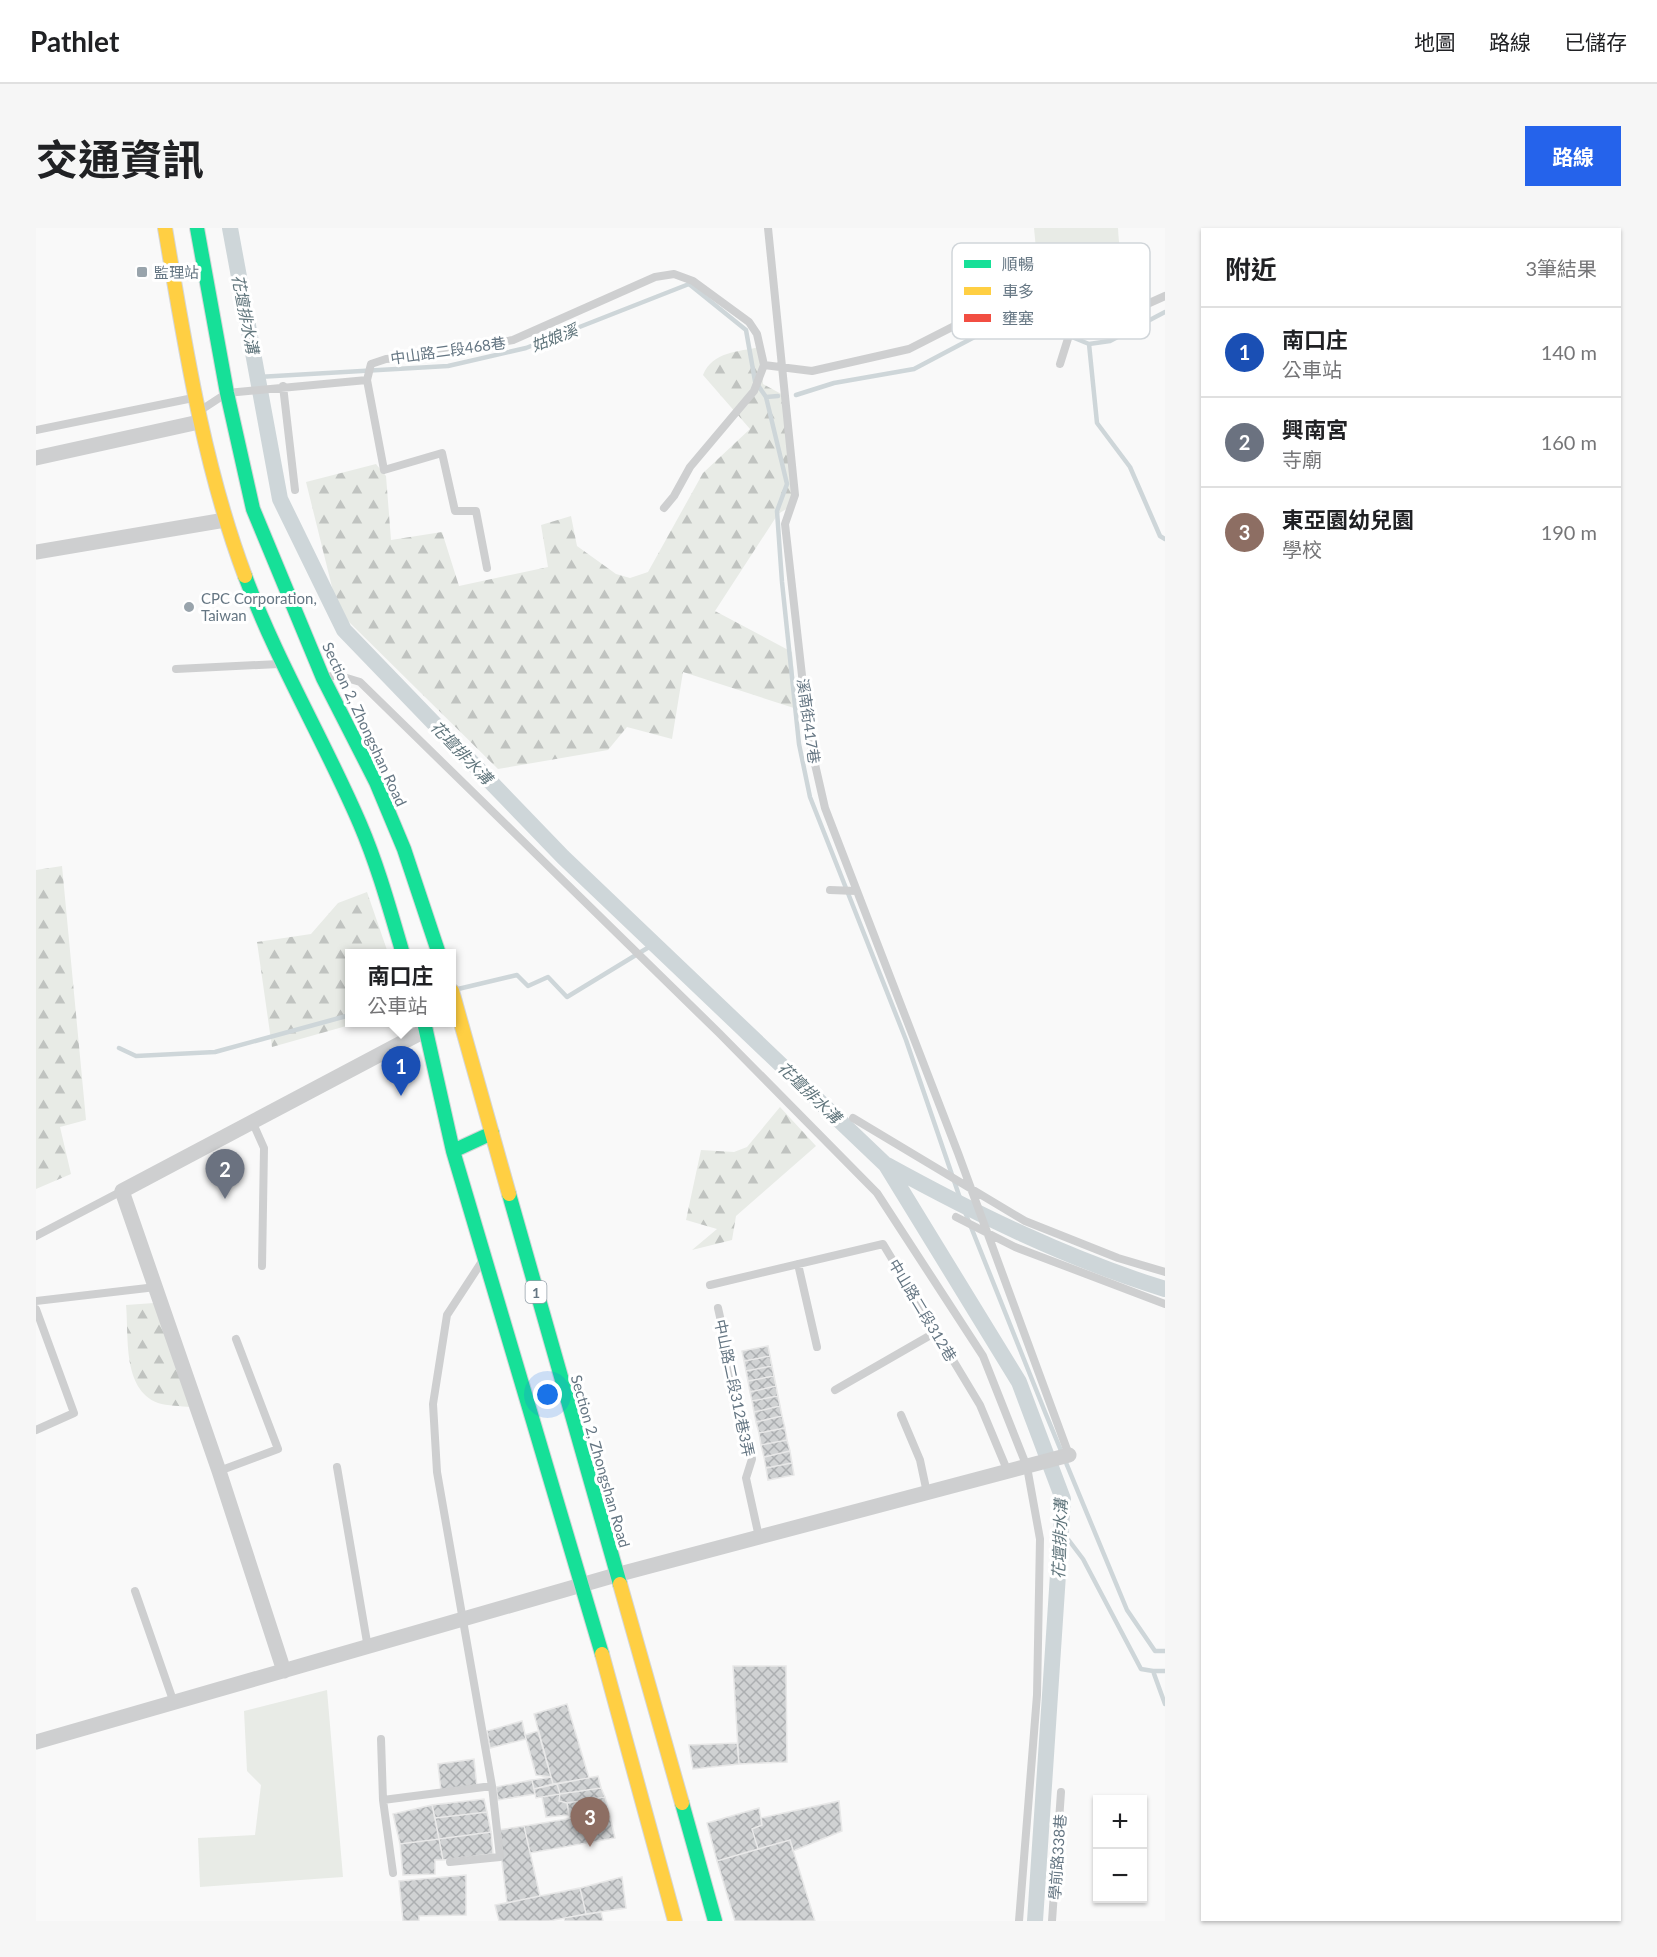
<!DOCTYPE html>
<html lang="zh-TW">
<head>
<meta charset="utf-8">
<style>
	body { margin:0; font-family:Lato,"Noto Sans TC",sans-serif; background:#f6f6f6; color:#202124 }
	.controls { position:absolute; right:18px; bottom:18px; display:grid; overflow:hidden; border-radius:0px; box-shadow:0 2px 4px #0004 }
	.controls button { width:54px; height:54px; display:grid; place-items:center; padding:0; border:0; border-bottom:2px solid #e0e0e0; background:#fff; color:#202124; font:30px sans-serif }
	.you { position:absolute; left:512px; top:1167px; width:21px; height:21px; margin:-15px; border:4px solid #fff; border-radius:50%; background:#1a73e8; box-shadow:0 0 0 9px #1a73e833 }
	.badge { display:grid; place-items:center; width:39px; height:39px; border-radius:50%; background:#2563eb; color:#fff; font-size:20px; font-weight:700 }
	.pin { position:absolute; translate:-50% -50px; filter:drop-shadow(0 2px 3px #0008) }
	.pin::after { content:''; position:absolute; top:32px; width:21px; height:18px; background:inherit; clip-path:polygon(0 0,100% 0,50% 100%) }
	.popup { position:absolute; left:309px; top:721px; width:111px; height:78px; box-sizing:border-box; display:grid; place-content:center; border-radius:0px; background:#fff; filter:drop-shadow(0 2px 4px #0005); font-size:20px; white-space:nowrap; color:#757577 }
	.popup b { font-size:22px; color:#202124 }
	.popup::after { content:''; position:absolute; left:50%; top:100%; margin-left:-12px; border:12px solid transparent; border-top-color:#fff }
	.list { margin:0; padding:0; list-style:none }
	h2 { display:flex; justify-content:space-between; align-items:center; height:78px; margin:0; padding:0 24px; font-size:26px }
	h2 small { font-size:20px; font-weight:400; color:#757577 }
	.list li { display:grid; grid-template-columns:39px 1fr auto; gap:18px; align-items:center; box-sizing:border-box; height:90px; padding:0 24px; border-top:2px solid #e0e0e0 }
	.list b { display:block; font-size:22px; white-space:nowrap }
	.list p { margin:0; font-size:20px; white-space:nowrap; color:#757577 }
	.list em { font-size:20px; font-style:normal; color:#757577 }
	.map { position:relative; flex:none; width:1129px; height:1693px; overflow:hidden; border-radius:0px }
	header { display:flex; align-items:center; gap:36px; box-sizing:border-box; height:84px; padding:0 30px; background:#fff; border-bottom:2px solid #e0e0e0 }
	header strong { font-size:28px }
	nav { display:flex; gap:33px; margin-inline-start:auto; font-size:21px }
	.intro { display:flex; align-items:center; justify-content:space-between; box-sizing:border-box; height:144px; padding:0 36px }
	h1 { margin:0; font-size:42px }
	.button { padding:15px 27px; border-radius:0px; background:#2563eb; color:#fff; font-size:21px; font-weight:700 }
	main { display:flex; gap:36px; padding:0 36px }
	aside { flex:1; background:#fff; border-radius:0px; box-shadow:0 2px 4px #0004 }
	.map>svg:first-child { display:block }
	.green { fill:#e8ebe6 }
	.forest { fill:url(#forest-firs) }
	.lines { fill:none; stroke-linecap:round; stroke-linejoin:round }
	.stream { stroke:#ced6d9; stroke-width:4.5 }
	.canal { stroke:#ced6d9; stroke-width:16 }
	.building { fill:url(#building-cross-hatch); stroke:#e8e8e8; stroke-width:1.5 }
	.fast-casing { stroke:#d5d6d7; stroke-width:16 }
	.slow-casing { stroke:#d5d6d7; stroke-width:16 }
	.lane { stroke:#cecfd0; stroke-width:8 }
	.street { stroke:#cecfd0; stroke-width:15 }
	.fast { stroke:#16e098; stroke-width:14 }
	.slow { stroke:#ffcf43; stroke-width:14 }
	.poi-dot { fill:#99a4ac; stroke:#fff; stroke-width:2 }
	.labels { text-anchor:middle; dominant-baseline:central; stroke-width:6; stroke-linejoin:round; paint-order:stroke }
	.shield { fill:#fff; stroke:#939fa8; stroke-width:1.5 }
	.shield-label { font-size:14px; font-weight:bold; fill:#657683 }
	.poi-label { font-size:15px; fill:#657683; stroke:#fff; text-anchor:start }
	.street-label { font-size:15px; fill:#657683; stroke:#fff }
	.water-label { font-size:16px; font-style:italic; fill:#60757c; stroke:#fff }
	.key { fill:#fff; stroke:#d1d6da; stroke-width:1.5 }
	.key-label { font-size:16px; fill:#657683 }
</style>
</head>
<body>
<header>
<strong>Pathlet</strong>
<nav><a>地圖</a><a>路線</a><a>已儲存</a></nav>
</header>
<div class="intro"><h1>交通資訊</h1><a class="button">路線</a></div>
<main>
<div class="map">
<svg width="1129" height="1693" viewBox="0 0 1129 1693">
	<defs>
		<pattern id="forest-firs" width="22" height="20" patternUnits="userSpaceOnUse" patternTransform="scale(1.5)"><rect width="22" height="20" fill="#e8ebe6"/><path d="M5 1l3.5 6h-7zM16 11l3.5 6h-7z" fill="#c0c3c0"/></pattern>
		<pattern id="building-cross-hatch" width="8" height="8" patternUnits="userSpaceOnUse" patternTransform="scale(1.5)"><rect width="8" height="8" fill="#d0d2d3"/><path d="M0 0l8 8M0 8l8-8" fill="none" stroke="#acafb1"/></pattern>
	</defs>
	<rect width="100%" height="100%" fill="#f9f9f9"/>
	<path class="green" d="M998,0H1082C1083,26 1093,68 1067,83L1005,73Z
		M291,1462L307,1649L164,1659L162,1610L219,1607L225,1557L211,1543L208,1483Z"/>
	<path class="forest" d="M724,119L727,156L749,168L757,277L742,286L679,383L756,424L761,481L647,444L636,511L591,499L572,522L462,541L312,393L297,363L270,254L340,236L350,248L355,312L406,304L423,358L512,339L505,297L535,288L541,318L580,346L594,350L612,344L667,245L714,201L667,147C677,123 702,124 724,119Z
		M26,638L50,892L24,899L35,946L0,961V642Z
		M331,664L352,725L314,726V794L321,795L236,819L221,714L275,706L302,675Z
		M744,879L780,918L700,988L696,1012L656,1022L681,1001L650,992L665,922L698,924L711,919Z
		M118,1075L155,1179C145,1178 131,1178 122,1175C86,1161 93,1108 90,1077Z"/>
	<g class="lines">
		<path class="stream" d="M1053,116L1061,195L1094,239L1124,308L1129,311
			M222,149L412,138L490,120L653,56L710,102L719,153L730,169L742,168
			M760,167L798,155L878,141L948,104L973,97L1014,100L1053,116L1074,113L1129,84
			M730,169L751,256L741,283L746,354L763,516L774,569L870,812L927,979L1009,1184L1091,1382L1119,1423H1129
			M422,761L481,747L492,758L512,749L531,769L618,716
			M83,820L100,828L179,824L314,787
			M1025,1302L1047,1331L1105,1441L1117,1443L1129,1476
			M1117,1443H1129"/>
		<path class="canal" d="M194,0L244,271L308,402L527,629L850,937L983,1154L1027,1271L999,1693
			M851,937C940,986 1032,1031 1129,1061"/>
	</g>
	<path class="building" d="M732,1118L734,1128L708,1133L706,1123Z
		M734,1128L736,1138L710,1143L708,1133Z
		M736,1138L738,1148L712,1153L710,1143Z
		M738,1148L740,1158L714,1164L712,1153Z
		M740,1158L742,1168L716,1173L714,1164Z
		M742,1168L744,1178L718,1184L716,1173Z
		M744,1178L746,1188L720,1194L718,1184Z
		M746,1188L749,1200L723,1205L720,1194Z
		M749,1200L751,1212L725,1217L723,1205Z
		M751,1212L754,1223L728,1229L725,1217Z
		M754,1223L756,1235L730,1240L728,1229Z
		M756,1235L758,1247L732,1252L730,1240Z
		M697,1438H750L751,1534L703,1536Z
		M531,1476L553,1550L517,1556L498,1486Z
		M486,1493L490,1511L454,1520L451,1503Z
		M502,1503L515,1549L500,1547L489,1507Z
		M701,1515L703,1536L657,1541L653,1517Z
		M438,1531L441,1559L405,1563L402,1536Z
		M562,1548L565,1560L524,1566L521,1556Z
		M515,1549L517,1556L498,1561L496,1552Z
		M496,1552L499,1566L462,1572L460,1559Z
		M521,1556L524,1566L500,1570L498,1561Z
		M565,1560L569,1569L531,1575L523,1573L524,1566Z
		M524,1566L523,1573L531,1575L533,1587L510,1589L506,1569Z
		M569,1569L573,1584L534,1590L531,1575Z
		M448,1571L451,1584L399,1590L396,1577Z
		M803,1573L806,1603L757,1623L754,1612L722,1621L716,1601L726,1597L725,1590Z
		M396,1577L403,1611L364,1616L357,1586Z
		M723,1580L726,1597L716,1601L722,1621L681,1633L671,1595Z
		M451,1584L455,1604L403,1611L399,1590Z
		M573,1584L579,1610L494,1625L488,1598Z
		M488,1598L504,1668L471,1675L462,1602Z
		M455,1604L457,1626L407,1632L403,1611Z
		M403,1611L407,1632H399V1646L367,1647L364,1616Z
		M754,1612L779,1693H699L681,1633Z
		M430,1647V1687L383,1688V1693H367L363,1653Z
		M586,1649L590,1680L550,1686L544,1660Z
		M544,1660L550,1686L513,1693H463L459,1677Z
		M565,1684L567,1693H529L528,1690Z"/>
	<g class="lines">
		<defs>
			<path id="fast" d="M161,0L191,165L217,281L287,450L340,554L368,621L403,726
				M209,348C241,434 288,512 324,596C342,638 354,682 367,726
				M388,794L417,923L566,1426
				M417,923L456,905
				M473,966L584,1356
				M646,1575L679,1693"/>
			<path id="slow" d="M129,0C149,117 167,236 209,348
				M416,763L473,966
				M584,1356L646,1575
				M566,1426L639,1693"/>
		</defs>
		<use href="#fast" class="fast-casing"/>
		<use href="#slow" class="slow-casing"/>
		<path class="lane" d="M732,0L759,267L749,296L773,510L789,580L922,925L1033,1227
			M1024,136L1040,85
			M331,152L348,242L406,225L419,283H440L451,340
			M247,158L259,262
			M165,182L191,165L331,152L335,136L350,131L392,128L477,112L619,49L638,46L657,53L713,94L721,106L728,137L776,143L873,121L930,92L976,79H1021L1057,91L1080,90L1129,68
			M0,202L157,170
			M628,280L638,268L654,239L718,163L728,137
			M140,441L243,436
			M292,449L301,447L324,454L683,805L841,965L947,1128L991,1239L1004,1311L1001,1467L983,1693
			M794,662L820,663
			M817,890L989,993L1082,1030L1129,1044
			M216,893L228,920L226,1038
			M920,989L979,1019L1129,1076
			M0,1008L86,963
			M762,1036L781,1119
			M674,1057L847,1016L944,1177L972,1244
			M0,1073L120,1059
			M682,1080L716,1231L710,1250L723,1309
			M0,1081L38,1185L0,1202
			M799,1162L900,1104
			M865,1187L884,1232L891,1265
			M301,1239L332,1420
			M183,1243L242,1221L200,1111
			M99,1363L138,1475
			M345,1511L347,1572L357,1645
			M347,1572L456,1558
			M414,1634L464,1629L456,1558L401,1244L397,1176L411,1087L445,1035
			M1016,1693L1025,1564"/>
		<path class="street" d="M0,230L163,194
			M0,324L189,292
			M248,1443L183,1243L86,963L390,802
			M0,1514L580,1347L1033,1227"/>
		<use href="#fast" class="fast"/>
		<use href="#slow" class="slow"/>
	</g>
	<g class="poi-dot">
		<rect x="100" y="38" width="12" height="12" rx="3"/>
		<circle cx="153" cy="379" r="6"/>
	</g>
	<g class="labels">
		<rect class="shield" x="489.5" y="1053" width="21" height="22" rx="4.5"/>
		<g class="shield-label">
			<text x="500" y="1064">1</text>
		</g>
		<g class="poi-label">
			<text x="118" y="44">監理站</text>
			<text x="165" y="370">CPC Corporation,<tspan x="165" dy="17">Taiwan</tspan></text>
		</g>
		<g class="street-label">
			<text transform="translate(412 122) rotate(-8)">中山路二段468巷</text>
			<text transform="translate(773 493) rotate(82)">溪南街417巷</text>
			<text transform="translate(329 496) rotate(65)">Section 2, Zhongshan Road</text>
			<text transform="translate(887 1082) rotate(59)">中山路二段312巷</text>
			<text transform="translate(699 1160) rotate(78)">中山路二段312巷3弄</text>
			<text transform="translate(565 1233) rotate(74)">Section 2, Zhongshan Road</text>
			<text transform="translate(1021 1629) rotate(-86)">學前路338巷</text>
		</g>
		<g class="water-label">
			<text transform="translate(210 86) rotate(79)">花壇排水溝</text>
			<text transform="translate(518 109) rotate(-21)">姑娘溪</text>
			<text transform="translate(426 524) rotate(46)">花壇排水溝</text>
			<text transform="translate(774 864) rotate(44)">花壇排水溝</text>
			<text transform="translate(1023 1311) rotate(-88)">花壇排水溝</text>
		</g>
	</g>
	<rect x="916" y="15" width="198" height="96" rx="9" class="key"/>
	<rect x="928" y="32" width="27" height="8" fill="#16e098"/>
	<rect x="928" y="59" width="27" height="8" fill="#ffcf43"/>
	<rect x="928" y="86" width="27" height="8" fill="#f24e42"/>
	<g class="key-label">
		<text x="966" y="42">順暢</text>
		<text x="966" y="69">車多</text>
		<text x="966" y="96">壅塞</text>
	</g>
</svg>
<div class="controls">
<button>+</button>
<button>−</button>
</div>
<div class="you"></div>
<div class="pin badge" style="left:365px;top:868px;background:#1a4fb4">1</div>
<div class="popup"><b>南口庄</b>公車站</div>
<div class="pin badge" style="left:189px;top:971px;background:#6b7280">2</div>
<div class="pin badge" style="left:554px;top:1619px;background:#8d6e63">3</div>
</div>
<aside>
<h2>附近<small>3筆結果</small></h2>
<ul class="list">
<li><span class="badge" style="background:#1a4fb4">1</span><div><b>南口庄</b><p>公車站</p></div><em>140 m</em></li>
<li><span class="badge" style="background:#6b7280">2</span><div><b>興南宮</b><p>寺廟</p></div><em>160 m</em></li>
<li><span class="badge" style="background:#8d6e63">3</span><div><b>東亞園幼兒園</b><p>學校</p></div><em>190 m</em></li>
</ul>
</aside>
</main>
</body>
</html>
